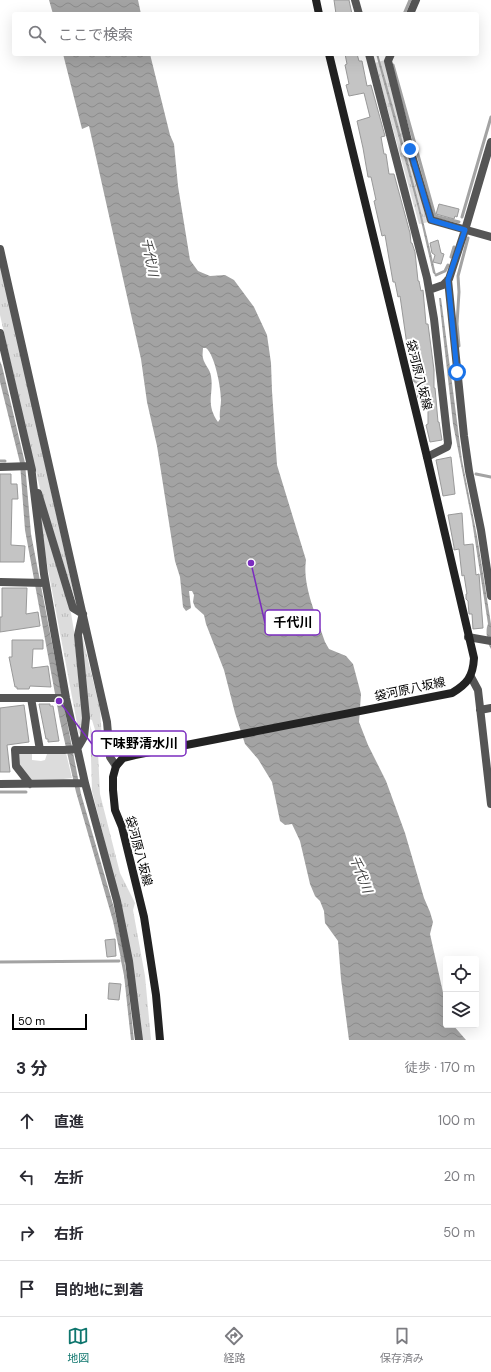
<!DOCTYPE html>
<html lang="ja">
<head>
<meta charset="utf-8">
<style>
	body { margin:0; font-family:"DM Sans","Noto Sans JP",sans-serif; background:#f7f7f7; color:#2b2b33 }
	.controls { position:absolute; right:12px; bottom:12px; display:grid; overflow:hidden; border-radius:4px; box-shadow:0 4px 16px #0002 }
	.controls button { width:36px; height:36px; display:grid; place-items:center; padding:0; border:0; border-bottom:1px solid #e1e1e2; background:#fff; color:#2b2b33; font:20px sans-serif }
	.scale { position:absolute; left:12px; bottom:10px; width:75px; box-sizing:border-box; padding-left:4px; border:2px solid #000; border-top:0; font-size:11px; line-height:14px; white-space:nowrap; color:#000; -webkit-text-stroke:3px #fff; paint-order:stroke }
	.stop { position:absolute; width:12px; height:12px; margin:-9px; border:3px solid #1a73e8; border-radius:50%; background:#fff }
	.stop.end { background:#1a73e8; border-color:#fff; box-shadow:0 1px 4px #0008 }
	.list { margin:0; padding:0; list-style:none }
	h2 { display:flex; justify-content:space-between; align-items:center; height:52px; margin:0; padding:0 16px; font-size:17px }
	h2 small { font-size:13px; font-weight:400; color:#7c7c81 }
	.list li { display:grid; grid-template-columns:26px 1fr auto; gap:12px; align-items:center; box-sizing:border-box; height:56px; padding:0 16px; border-top:1px solid #e1e1e2 }
	.list b { display:block; font-size:15px; white-space:nowrap }
	.list em { font-size:13px; font-style:normal; color:#7c7c81 }
	.icon { flex:none; width:22px; height:22px; fill:none; stroke:currentColor; stroke-width:2; stroke-linecap:round; stroke-linejoin:round }
	.map { position:relative; flex:none; width:491px; height:1040px; overflow:hidden }
	.search { position:absolute; background:#fff; box-shadow:0 4px 16px #0002; left:12px; right:12px; top:12px; height:44px; display:flex; align-items:center; gap:10px; box-sizing:border-box; padding:0 14px; border-radius:4px; color:#7c7c81; font-size:15px }
	.sheet { height:276px; background:#fff }
	nav { display:flex; justify-content:space-around; align-items:center; box-sizing:border-box; height:56px; border-top:1px solid #e1e1e2; background:#fff; font-size:11px; color:#7c7c81 }
	nav a { display:grid; justify-items:center; gap:2px }
	nav .on { color:#0f766e }
	.map>svg:first-child { display:block }
	.grass { fill:url(#grass-tufts) }
	.park { fill:#dcdcdc }
	.water { fill:url(#water-waves); fill-rule:evenodd }
	.lines { fill:none; stroke-linecap:round; stroke-linejoin:round }
	.stream { stroke:#a3a3a3; stroke-width:3 }
	.building { fill:#c4c4c4; stroke:#999 }
	.minor { stroke:#555; stroke-width:8 }
	.secondary { stroke:#222; stroke-width:8 }
	.route { stroke:#1a73e8; stroke-width:5 }
	.labels { text-anchor:middle; dominant-baseline:central; stroke-width:4; stroke-linejoin:round; paint-order:stroke }
	.street-label { font-size:12px; fill:#000; stroke:#fff }
	.water-label { font-size:13px; font-style:italic; fill:#444; stroke:#fff }
	.leader { fill:none; stroke:#7b2cbf; stroke-width:1.5 }
	.callout-dot { fill:#7b2cbf; stroke:#fff; stroke-width:1.5 }
	.callout { fill:#fff; stroke:#7b2cbf; stroke-width:1.5 }
	.callout-label { font-size:13px; text-anchor:middle; font-weight:bold; fill:#000 }
</style>
</head>
<body>
<div class="map">
<svg width="491" height="1040" viewBox="0 0 491 1040">
	<defs>
		<pattern id="grass-tufts" width="24" height="20" patternUnits="userSpaceOnUse"><rect width="24" height="20" fill="#dcdcdc"/><path d="M3 7l-1-3M5 7V3M7 7l1-3M15 17l-1-3M17 17v-4M19 17l1-3" fill="none" stroke="#bbb"/></pattern>
		<pattern id="water-waves" width="16" height="10" patternUnits="userSpaceOnUse"><rect width="16" height="10" fill="#a3a3a3"/><path d="M0 5q4-4 8 0t8 0" fill="none" stroke="#8b8b8b"/></pattern>
	</defs>
	<rect width="100%" height="100%" fill="#fff"/>
	<path class="grass" d="M385,60L426,218L429,222L419,224L375,63Z
		M0,262L72,585L77,605L43,501L26,430L0,315Z
		M40,512L71,613L74,631L82,717V732L79,734L41,532Z
		M81,631L100,709L103,753L100,746L92,720L89,719Z
		M90,725L98,752L100,794L120,873L135,903L133,910L145,976L151,1040H142L104,838L92,791Z"/>
	<path class="park" d="M18,752L32,753V760L41,761L45,760L47,754L66,753L72,778L63,779H29L18,767Z"/>
	<path class="water" d="M49,0H138L141,14H53Z
		M63,54H150L170,135L174,144L178,186L190,260L198,271L210,276L225,275L234,280L254,307L267,335L271,363L272,391L277,465L306,560C302,586 317,617 325,642L329,649L346,656L353,664L361,694L359,722L368,745L386,781L405,833L424,898L430,912L433,922L430,934L446,1006V1025H453L466,1040H349L341,979L338,941L325,923L324,911L320,901L315,896L310,884L300,841L292,824L285,825L280,821L272,782L258,759L245,744L235,713L224,670L206,624L204,615L195,607L193,602L194,595L192,591H189L191,608L186,611L183,607L180,577L175,561L157,446L147,402L141,359L89,126L82,129ZM203,348H206C215,355 221,388 221,400C221,407 219,412 220,419L218,422C205,403 214,394 211,376C210,369 204,364 203,358C202,355 203,351 203,348Z
		M376,54H378C399,127 419,200 436,275L433,273L418,208Z
		M439,298H441L462,460L477,536L491,624V649C487,643 485,630 488,624L472,521L453,424Z
		M0,361L2,366L25,463L31,534L81,794L114,908L126,962L122,963L113,921L76,792L60,721L25,530L20,463L0,382Z
		M124,975H127L134,1040H131Z"/>
	<g class="lines">
		<path class="stream" d="M404,14L410,0
			M393,65L435,216L459,222
			M462,217L491,117
			M451,257L454,247
			M436,275L445,271L448,265
			M459,346L457,324L459,292L458,276L468,238
			M0,461H5
			M476,474L491,477
			M0,792H26
			M122,958L126,978
			M0,962L119,961"/>
	</g>
	<path class="building" d="M334,0H349L352,14H336Z
		M345,54H357L359,61H362L367,86L371,85L385,136L381,137L384,154H386L389,174H394L410,233L411,243H412L415,252L418,281H419L421,291L423,290L426,324H428L434,370V388H435L438,422H439L442,440L430,442L426,425L428,424V406H421V398H418L416,382H414L412,356H410L408,345H407L400,296L398,297L395,282H393L385,235L382,236L374,201L376,200L371,177H368L363,148L357,121L370,117L364,93L349,96L346,85L349,84L345,65L347,64Z
		M439,204L459,209L457,217L455,216L454,219L436,214Z
		M438,240L441,253L444,254L441,264L433,262L435,255L432,253L430,243Z
		M451,457L455,494L443,496L436,460Z
		M0,474H11V484H17L18,499H12L11,545L25,546L24,562H0Z
		M462,513L464,545L473,544L476,575L479,574L483,628L473,629L472,614H469L468,601L466,599V594H467L464,575L462,576L459,549L454,550V547L448,515Z
		M2,588H27L26,614L38,612L40,626L0,632V617H2Z
		M12,640H43V649H33L32,668L48,666L51,687L30,686L29,689H17V687H15L9,657H12Z
		M39,704H50V706H53L59,741L48,742V739H46Z
		M24,705L29,742L7,745L10,772H0V708Z
		M115,939L116,956L107,957L105,940Z
		M109,983L121,984L119,1000L108,999Z"/>
	<g class="lines">
		<path class="minor" d="M355,0L359,14
			M410,14L416,0
			M369,54L427,278L434,319L448,443L447,447L427,457
			M391,54L388,61L410,149L431,220L491,237
			M0,249L107,722L110,757L116,766
			M448,280L464,436L469,471L481,530L491,596
			M429,290L443,285L449,279L465,230L491,142
			M0,333L32,470
			M31,466L44,574L66,698L85,783L117,901L129,961L139,1040
			M0,467L31,466
			M38,493L73,608L83,614
			M0,582L45,583
			M468,637L491,641
			M471,677L478,690L491,804
			M0,698H66
			M31,698L40,750
			M480,710L491,708
			M0,784L85,783
			M30,784L16,766L15,750H64L77,749L84,737L86,718L78,635L82,617"/>
		<path class="secondary" d="M316,0L319,14
			M160,1040L156,995L144,917L122,827L115,810L113,790V777L116,766L123,758L135,755L452,693C467,684 473,677 474,658L427,457L329,54"/>
	</g>
	<g class="lines">
		<path class="route" d="M410,149L431,220L465,230L448,280L457,372"/>
	</g>
	<g class="labels">
		<g class="street-label">
			<text transform="translate(419 375) rotate(76)">袋河原八坂線</text>
			<text transform="translate(410 689) rotate(-12)">袋河原八坂線</text>
			<text transform="translate(139 851) rotate(75)">袋河原八坂線</text>
		</g>
		<g class="water-label">
			<text transform="translate(150 257) rotate(79)">千代川</text>
			<text transform="translate(361 874) rotate(69)">千代川</text>
		</g>
	</g>
	<path class="leader" d="M251 563L265 623M59 701L92 744"/>
	<g class="callout-dot">
		<circle cx="251" cy="563" r="4"/>
		<circle cx="59" cy="701" r="4"/>
	</g>
	<g class="callout">
		<rect x="265" y="610" width="55" height="25" rx="4"/>
		<rect x="92" y="731" width="94" height="25" rx="4"/>
	</g>
	<g class="callout-label">
		<text x="293" y="627">千代川</text>
		<text x="139" y="748">下味野清水川</text>
	</g>
</svg>
<div class="controls">
<button><svg class="icon" aria-label="locate" viewBox="0 0 24 24"><circle cx="12" cy="12" r="6"/><path d="M12 2v4M12 18v4M2 12h4M18 12h4"/></svg></button>
<button><svg class="icon" aria-label="layers" viewBox="0 0 24 24"><path d="M12 4l9 5-9 5-9-5zM3 14l9 5 9-5"/></svg></button>
</div>
<div class="scale">50 m</div>
<div class="stop" style="left:457px;top:372px"></div>
<div class="stop end" style="left:410px;top:149px"></div>
<div class="search"><svg class="icon" aria-label="search" viewBox="0 0 24 24"><circle cx="10" cy="10" r="6"/><path d="M15 15l6 6"/></svg>ここで検索</div>
</div>
<section class="sheet">
<h2>3 分<small>徒歩 · 170 m</small></h2>
<ul class="list">
<li><svg class="icon" aria-label="ahead" viewBox="0 0 24 24"><path d="M12 20V5M6 11l6-6 6 6"/></svg><div><b>直進</b></div><em>100 m</em></li>
<li><svg class="icon" aria-label="left" viewBox="0 0 24 24"><path d="M17 20v-9H6M10 6l-5 5 5 5"/></svg><div><b>左折</b></div><em>20 m</em></li>
<li><svg class="icon" aria-label="right" viewBox="0 0 24 24"><path d="M7 20v-9h11M14 6l5 5-5 5"/></svg><div><b>右折</b></div><em>50 m</em></li>
<li><svg class="icon" aria-label="arrive" viewBox="0 0 24 24"><path d="M6 21V4h12l-3 4 3 4H6"/></svg><div><b>目的地に到着</b></div></li>
</ul>
</section>
<nav>
<a class="on"><svg class="icon" aria-label="map" viewBox="0 0 24 24"><path d="M3 6l6-2 6 2 6-2v14l-6 2-6-2-6 2zM9 4v14M15 6v14"/></svg>地図</a>
<a><svg class="icon" aria-label="directions" viewBox="0 0 24 24"><path d="M12 3l9 9-9 9-9-9zM9 14v-3h6M13 9l2 2-2 2"/></svg>経路</a>
<a><svg class="icon" aria-label="saved" viewBox="0 0 24 24"><path d="M7 4h10v16l-5-4-5 4z"/></svg>保存済み</a>
</nav>
</body>
</html>
